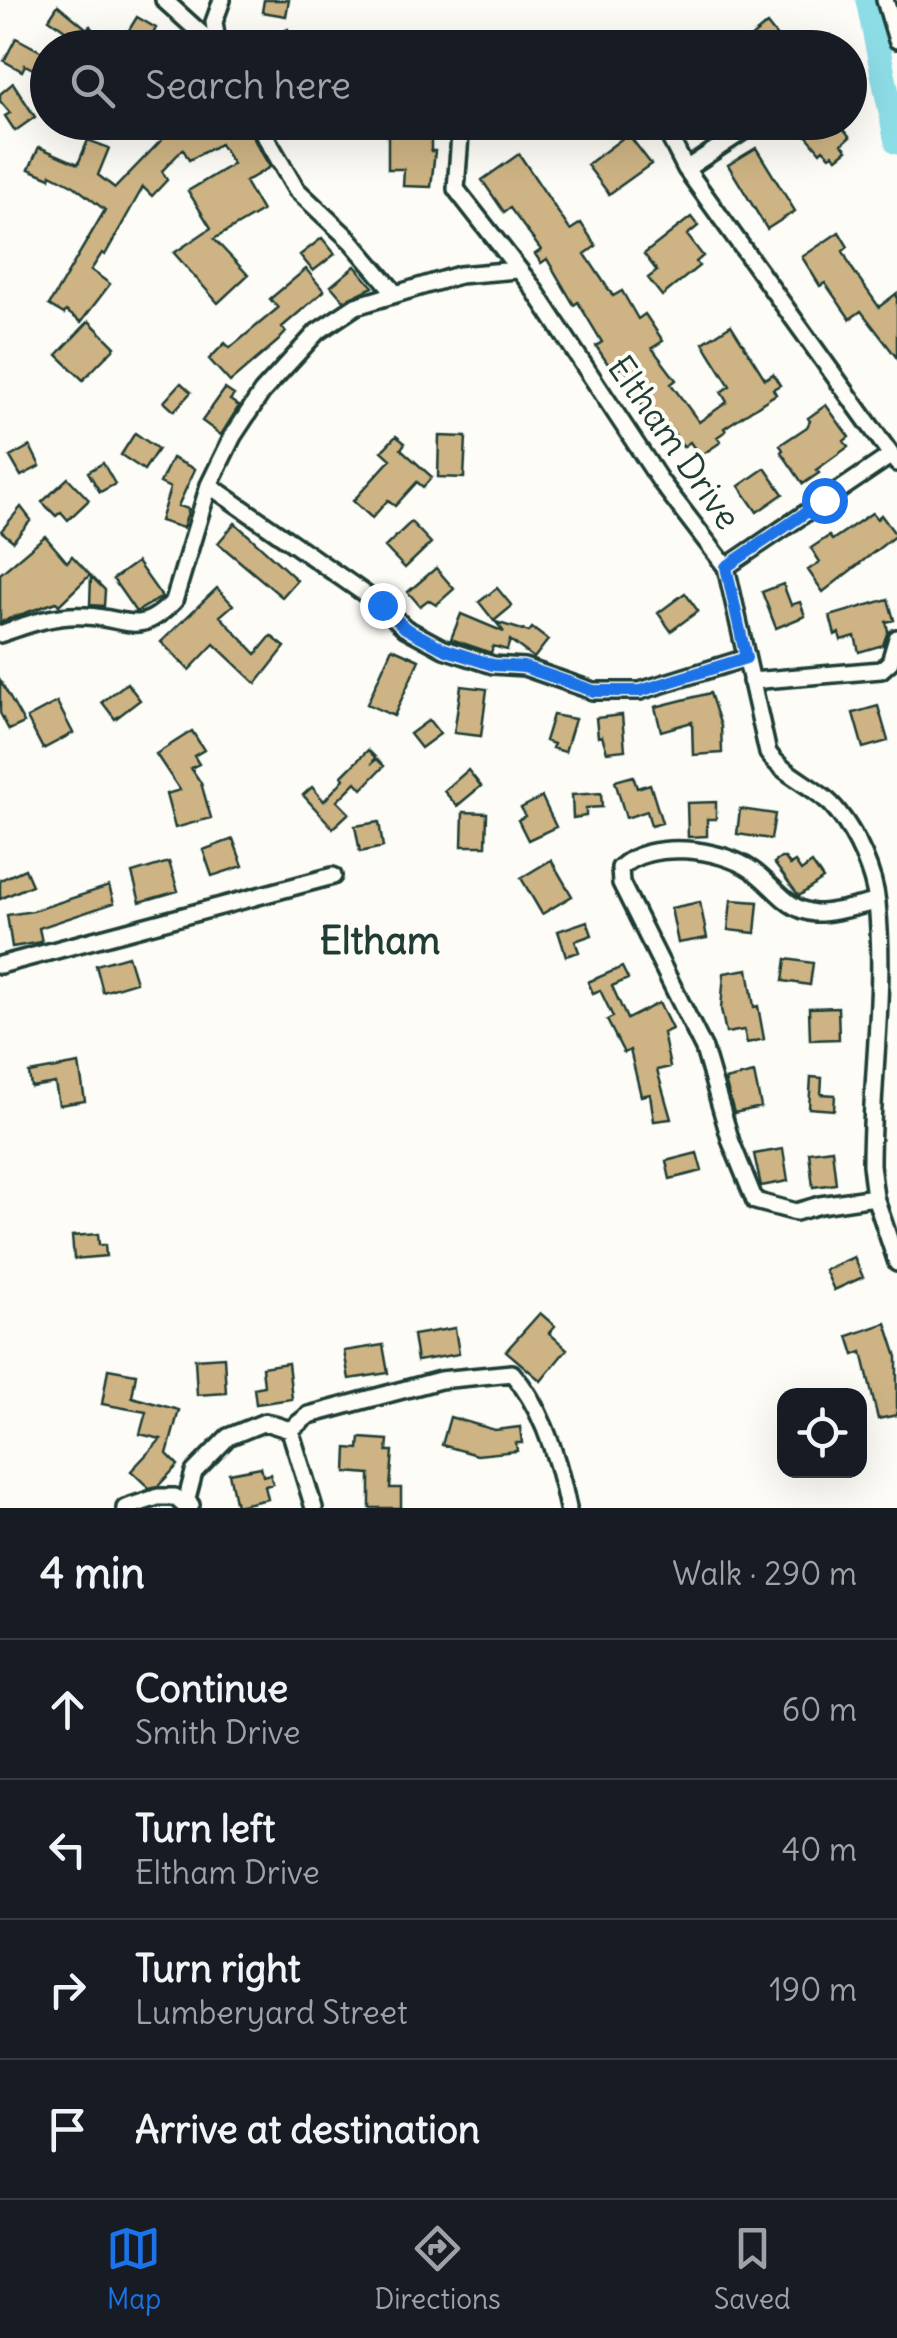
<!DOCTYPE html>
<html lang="en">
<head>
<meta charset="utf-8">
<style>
	body { margin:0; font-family:Delius,sans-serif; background:#20242c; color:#f1f3f6 }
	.controls { position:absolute; right:30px; bottom:30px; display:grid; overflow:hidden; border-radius:20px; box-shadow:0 10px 40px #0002 }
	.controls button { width:90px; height:90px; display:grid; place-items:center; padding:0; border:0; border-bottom:2px solid #363941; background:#171b24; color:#f1f3f6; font:50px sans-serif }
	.stop { position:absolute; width:30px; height:30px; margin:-22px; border:8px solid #1a73e8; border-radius:50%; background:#fff }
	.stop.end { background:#1a73e8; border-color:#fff; box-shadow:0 2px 10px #0008 }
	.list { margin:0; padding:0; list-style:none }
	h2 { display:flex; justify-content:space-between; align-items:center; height:130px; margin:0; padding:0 40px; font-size:42px }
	h2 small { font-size:32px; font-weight:400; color:#9ea1a6 }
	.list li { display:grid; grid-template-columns:65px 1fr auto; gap:30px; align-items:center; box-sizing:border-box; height:140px; padding:0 40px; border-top:2px solid #363941 }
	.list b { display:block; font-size:38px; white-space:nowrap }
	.list p { margin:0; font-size:32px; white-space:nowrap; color:#9ea1a6 }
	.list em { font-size:32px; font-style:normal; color:#9ea1a6 }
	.icon { flex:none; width:55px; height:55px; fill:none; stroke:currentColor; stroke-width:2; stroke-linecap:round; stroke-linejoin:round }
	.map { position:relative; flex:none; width:897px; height:1508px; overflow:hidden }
	.search { position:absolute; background:#171b24; box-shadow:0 10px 40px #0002; left:30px; right:30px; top:30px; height:110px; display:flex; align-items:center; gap:25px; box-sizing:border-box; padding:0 35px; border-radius:55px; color:#9ea1a6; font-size:38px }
	.sheet { height:690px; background:#171b24 }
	nav { display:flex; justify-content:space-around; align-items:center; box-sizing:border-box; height:140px; border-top:2px solid #363941; background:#171b24; font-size:28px; color:#9ea1a6 }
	nav a { display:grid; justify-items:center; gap:5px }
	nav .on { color:#1a73e8 }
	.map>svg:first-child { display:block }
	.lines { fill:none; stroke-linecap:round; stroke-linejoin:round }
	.river { stroke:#8ddde7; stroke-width:25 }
	.building { fill:#ceb484; stroke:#1f3d34; stroke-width:2.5 }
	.street-casing { stroke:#1f3d34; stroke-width:22 }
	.street { stroke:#fdfcf7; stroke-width:15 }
	.route { stroke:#1a73e8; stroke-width:12 }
	.labels { text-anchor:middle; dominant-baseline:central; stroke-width:8; stroke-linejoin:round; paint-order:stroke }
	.street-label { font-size:35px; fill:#1f3d34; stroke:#fdfcf7 }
	.neighbourhood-label { font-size:38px; font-weight:bold; fill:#1f3d34; stroke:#fdfcf7 }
</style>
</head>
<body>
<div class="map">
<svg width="897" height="1508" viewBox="0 0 897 1508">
	<rect width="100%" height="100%" fill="#fdfcf7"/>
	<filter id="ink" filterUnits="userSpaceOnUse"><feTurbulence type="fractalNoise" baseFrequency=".01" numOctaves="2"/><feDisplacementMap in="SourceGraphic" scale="20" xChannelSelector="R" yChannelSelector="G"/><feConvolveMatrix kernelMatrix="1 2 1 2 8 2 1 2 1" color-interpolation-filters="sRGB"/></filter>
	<g filter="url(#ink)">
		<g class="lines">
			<path class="river" d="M868,0L897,142"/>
		</g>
		<path class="building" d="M264,0H289L286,16L262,12Z
			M58,5L87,29L90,26L105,48H71L78,39L49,19Z
			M137,17L156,28L153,34L174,48H118Z
			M767,24L786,48H738Z
			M288,29L296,48H249Z
			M16,38L44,53L35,70L25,65L22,71L4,61Z
			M13,83L35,117L15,131L5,116L10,113L0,101V94Z
			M172,122H206L209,131L223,122H244L270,167L245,182L262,211L214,239L248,275L218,303L174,253L211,228L188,191L233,164L220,144L189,160L183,149L162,171L167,180L152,196L143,187L105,255L102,253L91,270L110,284L81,322L66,311L64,314L49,305L105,210L74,186L51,174L50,178L29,169L39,147L78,164L88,140L109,148L98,175L115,188L174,127Z
			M803,122H838L850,137L842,144L847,150L837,158L833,154L830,156L823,149L820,152L806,135L810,131Z
			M388,129H431V151H435L431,187L403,186L404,169H388Z
			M628,134L651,164L609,194L587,165Z
			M756,148L795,211L767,229L728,165Z
			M519,154L570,230L581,223L596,246L585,254L613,296L622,291L638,319L645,314L663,341L652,348L676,380L671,384L699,422L727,402L721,392L730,386L703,343L731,325L765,379L773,374L780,385L773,389L776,394L724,428L726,431L717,437L721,442L700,456L690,442L683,447L672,430L666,435L629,389L634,382L623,367L614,373L596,346L602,342L578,302L574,305L547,259L541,263L535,254L541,250L510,208L504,212L482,180Z
			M691,217L698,226L687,235L703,256L696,262L699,266L662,296L648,278L657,271L644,254Z
			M839,232L848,247L843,251L851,267L879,307L897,293V358L861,311L850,319L825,283L820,286L802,257Z
			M322,238L335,254L313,271L300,255Z
			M355,266L373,287L344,301L331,286Z
			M306,269L324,291L282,327L286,332L278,341L230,382L209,359L225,343L230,348L278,308L270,299Z
			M89,321L115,347L83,380L57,355Z
			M181,383L191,392L174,411L164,402Z
			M225,389L234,395L230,400L239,406L221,435L202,421Z
			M826,405L849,437L844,441L848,447L816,470L819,473L803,484L781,452L783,450L780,445L807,427L810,421L808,418Z
			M135,433L158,449L144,470L121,455Z
			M396,436L405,443L401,449L432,477L423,487L417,482L395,506L388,500L372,518L353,501L391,459L382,451Z
			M439,436L466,437L464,478L438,477Z
			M30,446L40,466L21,476L10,457Z
			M172,458L195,469L178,506L189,509L183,528L160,521L170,488L160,483Z
			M103,463L115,484L100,492L88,472Z
			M765,468L783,494L757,512L739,486Z
			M68,478L89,500L68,520L61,512L56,516L42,502Z
			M21,507L31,520L13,541L1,531Z
			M872,513L877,519L881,515L896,535L823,592L808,570L820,562L811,548L829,536L832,540Z
			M411,522L431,543L405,568L385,547Z
			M235,523L297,580L282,597L218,543Z
			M45,536L67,562L72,556L90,575L59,605L56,602L0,622V574Z
			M137,562L162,597L136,612L113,579Z
			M436,568L454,589L436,605L428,600L420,606L408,592Z
			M91,576L105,590L104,606L90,605Z
			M783,584L791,605L800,602L805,616L776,628L762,592Z
			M217,588L233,605L220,616L256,654L271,636L285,647L256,684L214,644L189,670L161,642Z
			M497,588L512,606L494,621L479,602Z
			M685,593L698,611L671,631L658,613Z
			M888,599L894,620L886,622L888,631L883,645L859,652L855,636L841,640L839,633L835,635L830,616Z
			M461,614L504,632L496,622L529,632L532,628L548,640L534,658L510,640L507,650L493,646L491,653L451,639Z
			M392,648L419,660L394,716L367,704Z
			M0,680L24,723L9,730L0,713Z
			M127,683L140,700L115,719L102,702Z
			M461,686L487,689L481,736L454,733Z
			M710,693L721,726L722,753L693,755L692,722L661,731L655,707Z
			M57,702L73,733L43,749L27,718Z
			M878,706L888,741L863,748L853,713Z
			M553,715L575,719L565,752L552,748L554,744L545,741Z
			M622,715L625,750L607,752L602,736L598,737L596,718Z
			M429,720L440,734L421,748L410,734Z
			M192,731L204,750L194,756L199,764L191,768L201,783L211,818L175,828L166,794L180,790L156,754Z
			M368,750L375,757L373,762L377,759L384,766L362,789L356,782L337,801L349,813L333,828L303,795L312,787L324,801L344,779L342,776Z
			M468,770L481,786L457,806L444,791Z
			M633,776L637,788L650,784L662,823L651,826L647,811L626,818L615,781Z
			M601,793L602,807L586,808V816L573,818L572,795Z
			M542,797L556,827L528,840L518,820L525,816L521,808Z
			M716,802V819H707V836L688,837L687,803Z
			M740,809L775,814L771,839L737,834Z
			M463,812L487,813L486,846H462Z
			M379,822L383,847L360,852L355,826Z
			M233,839L243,866L212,876L203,850Z
			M781,858H785L790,865L795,862L801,871L812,863L823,879L799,896L774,863Z
			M551,860L572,896L542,914L521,878Z
			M169,862L178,891L140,902L132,873Z
			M25,869L32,885L0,899V880Z
			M109,886L114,903L39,928L42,942L12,947L7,915L33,911Z
			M731,900L758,902L755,933L728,930Z
			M700,902L707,938L678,943L671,908Z
			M587,921L592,935L575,941L579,952L566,956L558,931Z
			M128,956L136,982L103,992L96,965Z
			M786,959L813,963L810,985L783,981Z
			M622,967L628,979L612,986L627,1019L659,1003L672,1029L663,1033L670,1067L657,1070L671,1119L654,1121L650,1094L641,1096L630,1050L624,1053L607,1020L613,1017L600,990L593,993L588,982Z
			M748,969L754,1007L758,1006L764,1039L747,1043L744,1030L726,1033L721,1009L724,973Z
			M838,1007L839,1039L810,1040L809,1008Z
			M79,1064L85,1101L59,1105L55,1083L31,1087L29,1073Z
			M754,1073L761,1107L734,1113L725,1080Z
			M811,1077L822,1078L821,1094L835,1095L834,1110L809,1108Z
			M783,1149L788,1181L761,1186L754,1154Z
			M832,1149L836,1184L813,1187L809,1152Z
			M697,1153L702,1171L670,1179L666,1161Z
			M98,1234L99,1245H105L106,1256L74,1259L72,1236Z
			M854,1257L863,1277L834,1290L825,1270Z
			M540,1313L555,1326L549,1333L567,1349L541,1381L506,1351Z
			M886,1323L897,1357V1415L878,1419L862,1352L854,1355L848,1336Z
			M455,1328L459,1354L417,1361L413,1335Z
			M383,1345L388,1373L349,1379L344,1351Z
			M224,1357L226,1393L197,1395L195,1359Z
			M288,1363L292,1399L256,1404L254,1388L264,1386L262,1367Z
			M108,1369L136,1374L132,1397L179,1410L167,1454L178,1465L158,1486L149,1488L131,1471L161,1439L140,1434L146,1412L102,1404Z
			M450,1417L495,1430L520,1427L522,1443H516L517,1451L477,1455L442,1445Z
			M360,1438L388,1440L387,1451H393L390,1488H401V1508H370V1474L346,1472L347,1448L359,1449Z
			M261,1467L263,1476L270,1474L273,1484L265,1486L268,1499L236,1506L229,1473Z"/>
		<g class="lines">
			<defs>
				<path id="street" d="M164,0L217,48
					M885,0L897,40
					M218,48L214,22L222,0
					M466,48L467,42
					M257,122L296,189L351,241L396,294
					M461,122L456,189L531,285L661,482L726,567L768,753C786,778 819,787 838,812C857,836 874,873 877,903C886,990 871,1079 871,1165L875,1197L897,1263
					M662,122L686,169L897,463
					M686,169L757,122
					M209,485L381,605L405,628L444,649L493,665L524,667L593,691H640L746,658
					M726,567L890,456
					M0,634C28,624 55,614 86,616C128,618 138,638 174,601L209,485L233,436L262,392L317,332L356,306L459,275L517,270
					M751,681L881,670L890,662L897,638
					M0,965L333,876
					M875,1197L820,1205L796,1212L755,1201L731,1142L704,1049L621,883L620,868C650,839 720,848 752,870C774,885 786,910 815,913C834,914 858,905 877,902
					M290,1430L314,1508
					M185,1506L194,1472L228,1437L265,1422L290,1430L309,1415L440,1380L512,1373C543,1408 559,1463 568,1508
					M125,1508L158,1497H175L185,1506L191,1505"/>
			</defs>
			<use href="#street" class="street-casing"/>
			<use href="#street" class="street"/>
		</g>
	</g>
	<g class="lines" filter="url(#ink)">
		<path class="route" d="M382,605L405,628L444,649L493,665L524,667L594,691H640L746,658L726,567L824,500"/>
	</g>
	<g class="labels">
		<g class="street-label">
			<text transform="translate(675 442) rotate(55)">Eltham Drive</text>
		</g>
		<g class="neighbourhood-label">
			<text x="380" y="940">Eltham</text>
		</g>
	</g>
</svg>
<div class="controls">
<button><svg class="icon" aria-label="locate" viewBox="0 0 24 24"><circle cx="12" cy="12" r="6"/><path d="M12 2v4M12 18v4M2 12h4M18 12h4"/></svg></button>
</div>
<div class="stop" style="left:824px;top:500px"></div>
<div class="stop end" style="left:382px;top:605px"></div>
<div class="search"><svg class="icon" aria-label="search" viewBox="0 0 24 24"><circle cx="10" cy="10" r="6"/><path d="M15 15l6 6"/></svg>Search here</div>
</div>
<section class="sheet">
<h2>4 min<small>Walk · 290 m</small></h2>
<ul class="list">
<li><svg class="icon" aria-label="ahead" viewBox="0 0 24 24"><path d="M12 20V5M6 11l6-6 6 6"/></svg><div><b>Continue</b><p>Smith Drive</p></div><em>60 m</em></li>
<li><svg class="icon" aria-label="left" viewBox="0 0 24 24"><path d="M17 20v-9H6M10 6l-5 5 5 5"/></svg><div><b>Turn left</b><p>Eltham Drive</p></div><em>40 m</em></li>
<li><svg class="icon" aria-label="right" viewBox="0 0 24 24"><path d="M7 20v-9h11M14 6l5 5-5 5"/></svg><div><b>Turn right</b><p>Lumberyard Street</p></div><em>190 m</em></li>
<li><svg class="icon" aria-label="arrive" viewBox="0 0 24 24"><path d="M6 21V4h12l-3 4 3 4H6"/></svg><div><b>Arrive at destination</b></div></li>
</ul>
</section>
<nav>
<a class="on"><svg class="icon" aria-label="map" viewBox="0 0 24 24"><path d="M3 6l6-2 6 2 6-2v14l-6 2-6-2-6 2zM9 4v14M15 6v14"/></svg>Map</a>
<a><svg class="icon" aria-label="directions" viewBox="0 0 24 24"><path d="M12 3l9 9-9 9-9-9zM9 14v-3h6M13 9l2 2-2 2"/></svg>Directions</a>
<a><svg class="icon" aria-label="saved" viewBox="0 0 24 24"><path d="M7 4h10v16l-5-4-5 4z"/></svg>Saved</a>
</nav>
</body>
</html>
